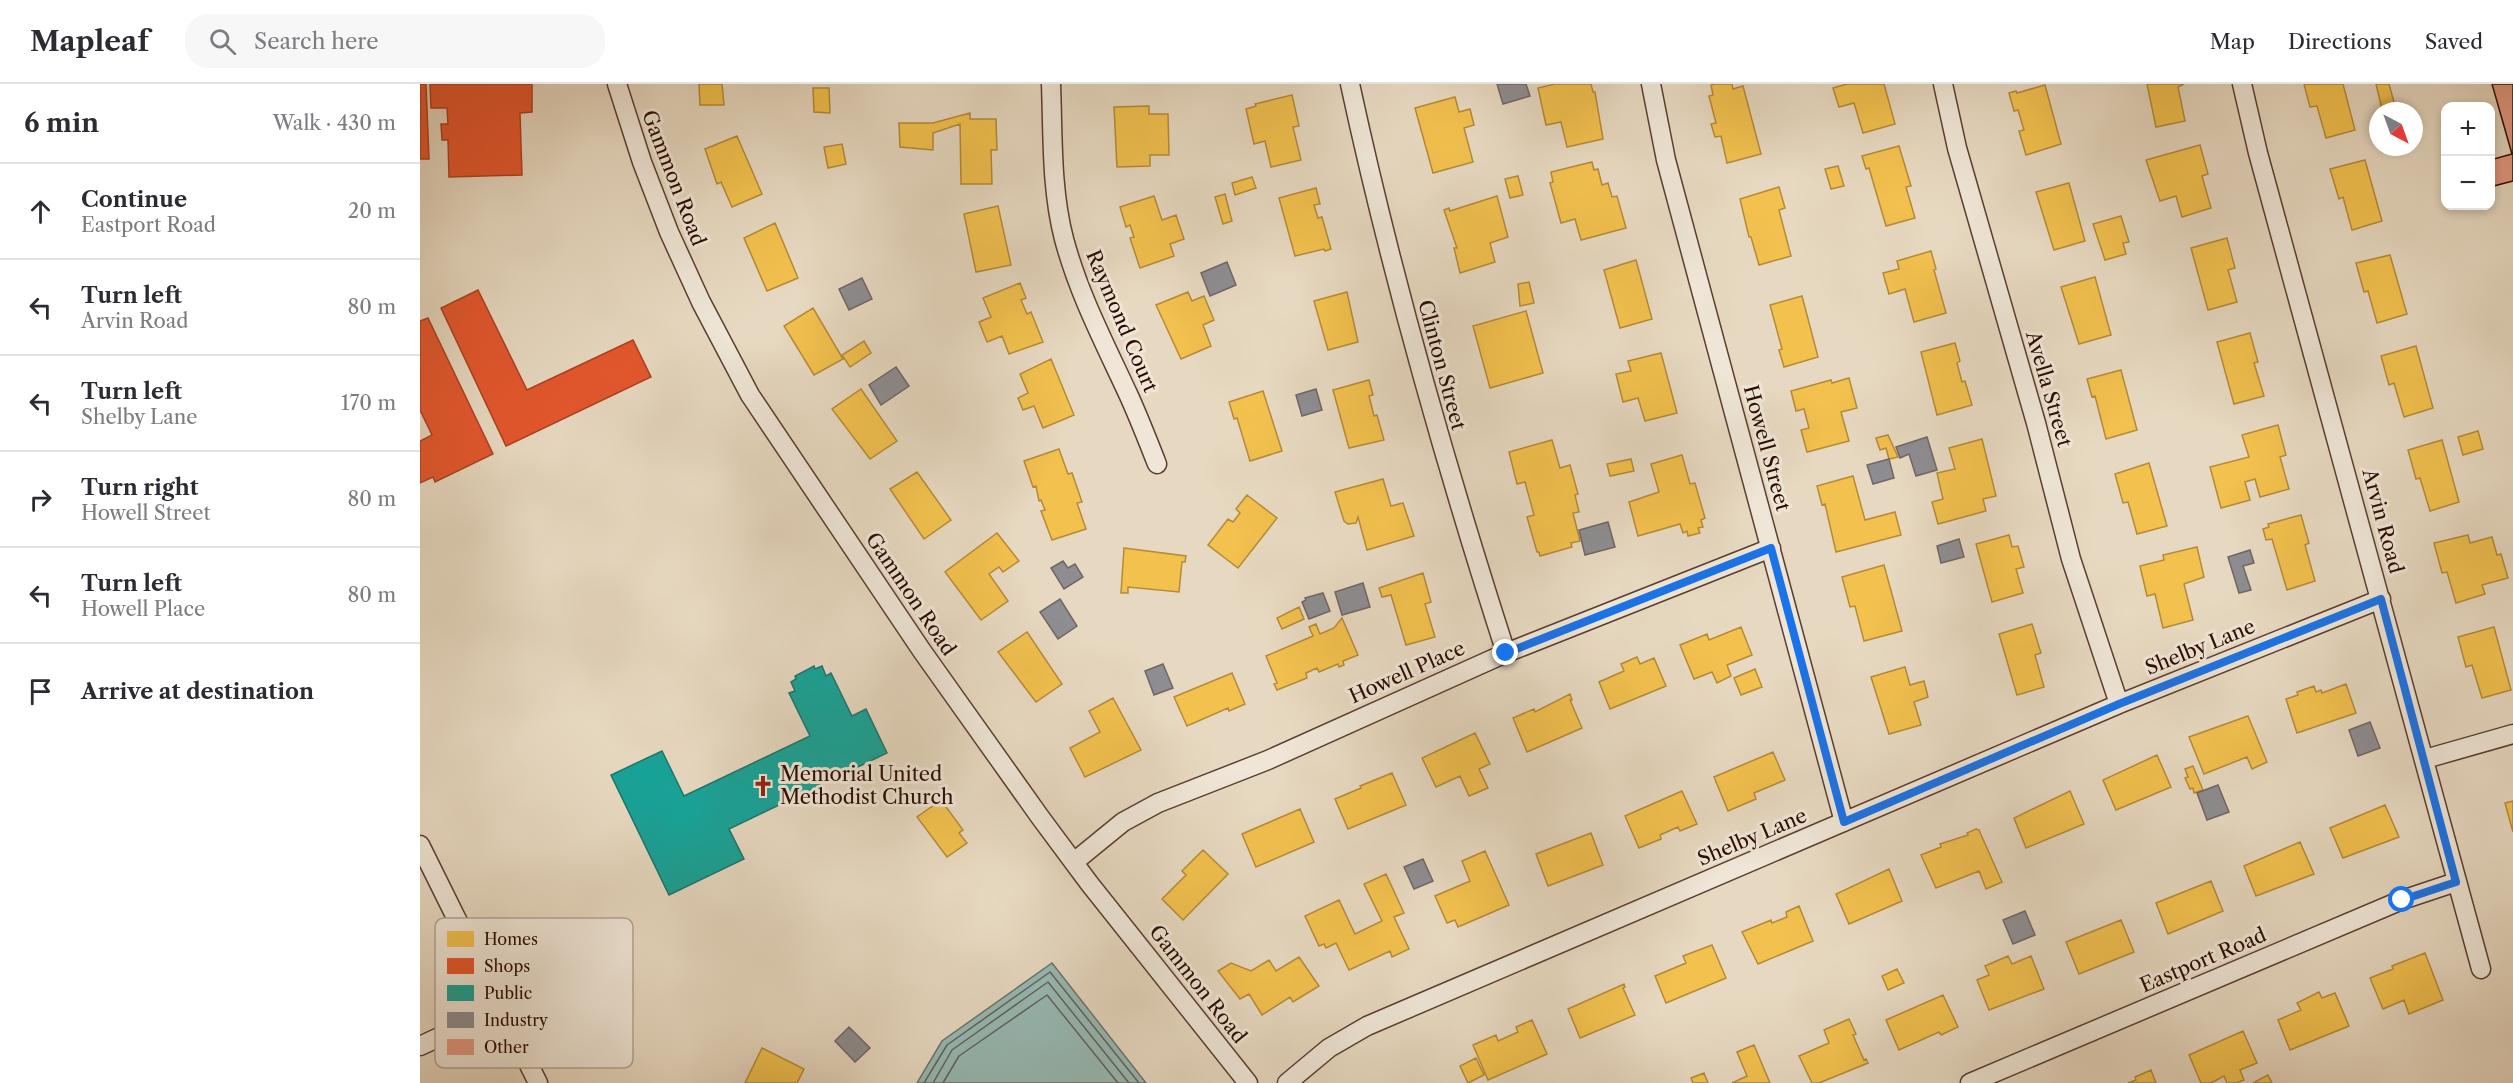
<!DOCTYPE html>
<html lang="en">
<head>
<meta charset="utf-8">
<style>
	body { margin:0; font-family:"Libre Caslon Text",serif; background:#f7f7f7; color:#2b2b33 }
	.controls { position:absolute; right:18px; top:18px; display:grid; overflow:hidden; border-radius:12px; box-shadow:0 3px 9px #0003 }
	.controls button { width:54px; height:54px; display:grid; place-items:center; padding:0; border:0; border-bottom:2px solid #e1e1e2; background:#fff; color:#2b2b33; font:30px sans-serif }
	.compass { position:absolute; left:1949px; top:18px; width:54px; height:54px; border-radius:50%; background:#fff; box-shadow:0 3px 9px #0003; rotate:139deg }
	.stop { position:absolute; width:18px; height:18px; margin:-14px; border:4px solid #1a73e8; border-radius:50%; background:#fff }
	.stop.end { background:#1a73e8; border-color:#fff; box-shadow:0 2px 6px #0008 }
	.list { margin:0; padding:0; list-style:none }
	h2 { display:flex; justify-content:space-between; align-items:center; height:78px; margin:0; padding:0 24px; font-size:26px }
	h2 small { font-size:20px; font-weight:400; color:#7c7c81 }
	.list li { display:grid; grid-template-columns:39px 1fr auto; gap:18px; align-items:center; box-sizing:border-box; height:96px; padding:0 24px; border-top:2px solid #e1e1e2 }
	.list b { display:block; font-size:22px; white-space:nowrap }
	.list p { margin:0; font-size:20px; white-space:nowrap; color:#7c7c81 }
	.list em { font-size:20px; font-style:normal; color:#7c7c81 }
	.icon { flex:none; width:33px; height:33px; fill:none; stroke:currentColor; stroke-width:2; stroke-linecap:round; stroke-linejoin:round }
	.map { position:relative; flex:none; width:2093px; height:999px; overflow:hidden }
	header { display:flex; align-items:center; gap:36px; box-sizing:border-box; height:84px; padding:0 30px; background:#fff; border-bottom:2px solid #e1e1e2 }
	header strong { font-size:28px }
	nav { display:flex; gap:33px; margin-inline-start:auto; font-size:21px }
	.search { width:420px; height:54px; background:#f7f7f7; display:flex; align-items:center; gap:15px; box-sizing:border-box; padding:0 21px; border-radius:24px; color:#7c7c81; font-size:22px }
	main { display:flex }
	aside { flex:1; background:#fff }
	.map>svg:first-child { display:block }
	.water { fill:#97bab5; stroke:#6c746d; stroke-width:1.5 }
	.homes { fill:#f2c14e; stroke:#b68a37; stroke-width:1.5 }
	.shops { fill:#e4572e; stroke:#ac4020; stroke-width:1.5 }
	.public { fill:#17a398; stroke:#1d756b; stroke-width:1.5 }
	.industry { fill:#8d8d92; stroke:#706666; stroke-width:1.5 }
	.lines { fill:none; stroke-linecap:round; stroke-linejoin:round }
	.shore { stroke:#61625b; stroke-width:1.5 }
	.building { fill:#e59a84; stroke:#2b0b01; stroke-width:1.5 }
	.minor-casing { stroke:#5a3e31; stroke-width:21 }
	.minor { stroke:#efe6d7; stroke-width:18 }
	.route { stroke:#1a73e8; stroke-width:8 }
	.labels { text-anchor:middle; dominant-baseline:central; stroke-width:6; stroke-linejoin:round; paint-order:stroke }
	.street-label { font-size:20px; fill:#2b0b01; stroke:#efe6d7 }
	.poi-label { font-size:20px; fill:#2b0b01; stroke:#efe6d7; text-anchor:start }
	.key { fill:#efe6d7; stroke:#b4a497; stroke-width:1.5 }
	.key-label { font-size:16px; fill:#2b0b01 }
</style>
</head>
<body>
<header>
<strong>Mapleaf</strong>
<div class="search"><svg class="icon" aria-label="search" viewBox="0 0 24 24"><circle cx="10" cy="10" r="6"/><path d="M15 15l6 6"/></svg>Search here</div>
<nav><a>Map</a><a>Directions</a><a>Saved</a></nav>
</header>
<main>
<aside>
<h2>6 min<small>Walk · 430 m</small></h2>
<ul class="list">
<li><svg class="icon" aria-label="ahead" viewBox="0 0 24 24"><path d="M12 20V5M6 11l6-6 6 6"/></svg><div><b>Continue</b><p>Eastport Road</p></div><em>20 m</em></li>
<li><svg class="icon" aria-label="left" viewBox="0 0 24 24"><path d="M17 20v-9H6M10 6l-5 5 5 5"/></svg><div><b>Turn left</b><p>Arvin Road</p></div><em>80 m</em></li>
<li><svg class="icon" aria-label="left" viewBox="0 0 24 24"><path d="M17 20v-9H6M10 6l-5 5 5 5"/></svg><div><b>Turn left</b><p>Shelby Lane</p></div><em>170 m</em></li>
<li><svg class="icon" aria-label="right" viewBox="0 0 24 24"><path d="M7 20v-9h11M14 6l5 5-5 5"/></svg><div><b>Turn right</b><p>Howell Street</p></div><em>80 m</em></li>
<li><svg class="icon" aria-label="left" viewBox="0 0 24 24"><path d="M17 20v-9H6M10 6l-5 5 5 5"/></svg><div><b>Turn left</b><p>Howell Place</p></div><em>80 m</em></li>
<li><svg class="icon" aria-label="arrive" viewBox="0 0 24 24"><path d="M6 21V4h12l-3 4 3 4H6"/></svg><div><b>Arrive at destination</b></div></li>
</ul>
</aside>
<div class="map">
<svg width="2093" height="999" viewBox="0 0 2093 999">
	<rect width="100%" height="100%" fill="#e7d9c1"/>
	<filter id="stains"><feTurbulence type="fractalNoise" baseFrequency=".00333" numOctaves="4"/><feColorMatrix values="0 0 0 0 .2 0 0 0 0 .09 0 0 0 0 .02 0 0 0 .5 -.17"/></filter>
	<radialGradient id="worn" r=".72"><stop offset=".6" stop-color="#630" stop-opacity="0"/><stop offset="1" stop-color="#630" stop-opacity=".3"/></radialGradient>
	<path class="water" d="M632,879L726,999H497L522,957Z"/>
	<path class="homes" d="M279,0H302L304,21H280Z
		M1135,0H1171L1173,8H1175L1183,55L1147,63L1141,38L1126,41L1118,4Z
		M1295,0H1312L1313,5L1323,2L1341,70L1307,79L1301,52L1295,53L1291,40L1296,39L1289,12L1293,11L1291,1Z
		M1427,0H1464L1475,40L1443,49L1434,19L1419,23L1413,4Z
		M1727,0H1764L1758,3L1765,37L1736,43Z
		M1884,0H1923L1935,46L1906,54L1897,22L1890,23Z
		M1956,0H1969L1975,22L1962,25Z
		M1625,1L1641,60L1606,71L1599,47L1604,46L1598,26L1594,27L1589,9L1596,7L1597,9Z
		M393,4H409L410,29L394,28Z
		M872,11L879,42L873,43L881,76L851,83L845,57L834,60L826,25L836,22L835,20Z
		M1035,13L1039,28L1050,25L1054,41L1044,44L1053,78L1013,89L995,24Z
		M729,22V30H748L749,71H730V82L697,83L694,23Z
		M550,29V35H576L577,66H571L572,100H541L540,40L513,49V66L480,63L479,39H513Z
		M317,52L342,110L312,123L301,98L297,100L285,65Z
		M422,60L426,80L408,84L404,63Z
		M1780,61L1788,90L1782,92L1791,124L1762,133L1756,112L1740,117L1726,76Z
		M1479,62L1491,102L1486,103L1495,134L1466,142L1449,84L1446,85L1442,72Z
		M1945,76L1962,137L1932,146L1923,113L1919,115L1910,85Z
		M1172,78L1174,86L1178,85L1182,101L1188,99L1192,113L1197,112L1206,144L1161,156L1155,135L1141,139L1130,99L1133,98L1131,88Z
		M1418,82L1424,102L1411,105L1405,85Z
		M1098,92L1103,111L1090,114L1085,95Z
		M832,93L836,104L815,111L812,99Z
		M1649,99L1665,157L1634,166L1616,108Z
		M1359,103L1365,124L1359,126L1371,172L1339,181L1331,153H1329L1320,115Z
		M896,104L900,120L894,121L898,134L902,133L911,165L905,167L904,165L875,172L859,114Z
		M805,110L812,137L803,140L795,113Z
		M734,112L742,136L756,131L764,155L750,160L754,172L720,184L710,154L714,153L710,141L706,143L700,123Z
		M1077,112L1088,153L1070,159L1075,178L1040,189L1034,164H1037L1024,126L1029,124L1030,127Z
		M578,122L591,181L556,188L544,130Z
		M1701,132L1709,158L1703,159L1706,170L1685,176L1673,140Z
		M355,139L378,194L347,207L324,154Z
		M1807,154L1815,184L1808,186L1817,218L1788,226L1771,164Z
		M1511,167L1516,185L1514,186L1526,229L1494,238L1485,205L1469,210L1463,189L1479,185L1477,177Z
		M1970,171L1987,230L1957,239L1948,207L1944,208L1936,179Z
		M1216,176L1232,235L1200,244L1184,186Z
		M1675,193L1691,251L1659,260L1641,203Z
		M1109,198L1114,219L1100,222L1098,200Z
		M600,199L606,214L601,216L607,230L611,228L623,258L589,270L582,252L567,258L559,238L571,233L563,214Z
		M768,208L772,217L784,212L794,236L783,241L791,262L761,275L736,221Z
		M927,208L938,258L908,266L894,217Z
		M1382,212L1398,273L1364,283L1359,266L1362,265L1350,221Z
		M393,224L423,275L394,291L364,242Z
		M1106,227L1123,289L1070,304L1053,242Z
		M1830,249L1838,278L1834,279L1844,312L1814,320L1797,258Z
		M444,257L451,269L430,283L422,271Z
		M1535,259L1540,277L1537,279L1542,298L1545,297L1552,321L1517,331L1501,268Z
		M1996,262L2013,324L1984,333L1974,299L1969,301L1961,272Z
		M1241,269L1257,329L1225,337L1218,314L1203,318L1196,290L1211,287L1208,277Z
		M631,275L654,331L623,344L614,322L603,326L598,314L608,309L600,290Z
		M1701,286L1717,346L1686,355L1675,312L1672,313L1667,295Z
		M1429,294L1437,324L1421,328L1429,357L1387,368L1381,346L1389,344L1384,325L1376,327L1371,307L1411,296L1412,299Z
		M949,296L953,311L949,312L954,332L957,331L964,356L929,364L913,306Z
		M441,305L477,357L450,375L412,325Z
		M843,307L862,367L830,377L817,334L814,335L809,318Z
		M1858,341L1866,371L1860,373L1869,405L1840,413L1835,395L1825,398L1830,416L1801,424L1790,383L1829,373L1822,351Z
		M2058,347L2063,365L2043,371L2038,353Z
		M1468,351L1478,373L1469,375L1466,364L1460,366L1456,354Z
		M1562,355L1576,412L1563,415L1566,427L1518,440L1512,418L1523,415L1517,389L1535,385L1529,364Z
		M1132,356L1140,384L1150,381L1158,410L1155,411L1159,428L1153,429L1160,457L1151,459L1152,463L1120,472L1119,468H1117L1107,433L1114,431L1105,398L1097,400L1089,368Z
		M2022,356L2039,418L2010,427L2000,394L1996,395L1988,366Z
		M639,365L648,390L652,389L662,418L657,419L666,445L632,456L621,427L625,426L621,416L619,417L616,402L613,403L604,377Z
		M1262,371L1270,400L1275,399L1285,434L1281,436L1283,443L1278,444L1280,449L1268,452L1267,447L1263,449L1260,440L1218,452L1209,418L1239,408L1231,380Z
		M1211,375L1214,387L1190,392L1187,380Z
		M1729,379L1747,442L1717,450L1708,418L1703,419L1695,390Z
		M497,388L531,436L504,455L470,405Z
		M1433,392L1445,436L1475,428L1481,451L1416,468L1405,420L1402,421L1397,402Z
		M963,395L971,422L983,419L994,452L947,466L938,433L936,439L928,440L924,437L915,408Z
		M827,411L857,434L818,484L788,461L808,435L813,438L820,429L816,425Z
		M1881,431L1889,459L1885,461L1895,497L1867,506L1852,455L1846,456L1843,445L1849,443L1848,440Z
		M577,449L599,477L583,488L579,483L569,490L588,517L561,536L525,488Z
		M1589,451L1592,463L1598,462L1604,483L1596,485L1603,509L1572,518L1556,460Z
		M2048,451L2050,459L2072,453L2077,471L2081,470L2088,494L2062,501L2065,510L2036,519L2027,488L2022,489L2014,459Z
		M1777,463L1784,493L1764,500L1773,536L1743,544L1735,510L1727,512L1720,482L1744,476L1743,471Z
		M704,464L766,472L765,478H762L759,508L708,503V509H701Z
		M1464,481L1482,547L1444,557L1435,522L1430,523L1422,493Z
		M1003,489L1011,518L1005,520L1015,553L986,561L971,511L962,513L959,504Z
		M879,523L884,535L862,545L857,534Z
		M922,534L938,571L923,577L924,581L919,583L918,580L899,588L897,584L886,589L887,594L857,606L854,600L857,599L846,572L893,552L889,543L896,540L900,550L914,544Z
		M1612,540L1621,569L1615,571L1624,603L1597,611L1579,550Z
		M1321,543L1332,571L1307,581L1311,592L1297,599L1292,588L1274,595L1260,561L1287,550L1289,556Z
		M2074,543L2091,606L2062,614L2052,581L2046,583L2038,553Z
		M607,548L642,600L616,618L578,568Z
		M1217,573L1220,580L1234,574L1246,602L1190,625L1179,598L1204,587L1201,580Z
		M1485,583L1490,601L1504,597L1508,613L1494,618L1501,641L1469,650L1451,593Z
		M1335,585L1342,603L1321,611L1314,594Z
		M812,589L825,620L809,627L808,624L767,642L754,613Z
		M1926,600L1936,629L1877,649L1866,615L1878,611L1877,608L1894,602L1896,608L1901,606L1902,609Z
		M1150,610L1152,616H1150L1162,644L1107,668L1093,634L1114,625L1115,628Z
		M693,614L721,666L665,693L650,664L680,648L669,627Z
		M1828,632L1847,678L1832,685L1827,673L1784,690L1769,653Z
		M1055,649L1070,680L1059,685L1068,704L1049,712L1040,692L1016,703L1002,674Z
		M1353,668L1365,696L1334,709L1336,715L1308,727L1294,693Z
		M1737,671L1751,703L1696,726L1683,696Z
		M1773,682L1783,706L1774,709L1773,704L1770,705L1765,694L1768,693L1765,685Z
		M972,689L986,721L928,745L915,715L941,704L940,702Z
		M1262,707L1277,740L1260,747L1258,743L1240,751L1241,755L1219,764L1205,732Z
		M1650,707L1664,740L1606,764L1594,734Z
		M521,716L543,746L539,749L547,759L527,773L497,733Z
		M2093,717V748L2085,719Z
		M1965,721L1979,753L1923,774L1910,744Z
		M880,725L894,758L836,783L822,750Z
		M1556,745L1559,746L1582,798L1566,805L1559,787L1516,804L1501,771L1521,763L1520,760L1548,751L1547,749Z
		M1171,749L1183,781L1128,802L1116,770Z
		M1880,758L1894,790L1836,812L1824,782Z
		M783,766L808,790L763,836L742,815L766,791L762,787Z
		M1065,767L1089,821L1038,843L1035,836L1027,839L1015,812L1050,797L1042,777Z
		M1469,785L1482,817L1429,840L1416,810Z
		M966,790L984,829L974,833L989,865L972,873L970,867L929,886L916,859L906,864L904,860L899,862L885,832L919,816L935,850L962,837L944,800Z
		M1791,797L1803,827L1748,850L1736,819Z
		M1379,822L1393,857L1338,880L1322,848L1351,836L1352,839L1367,833L1366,828Z
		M1701,836L1714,868L1659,890L1646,858Z
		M1292,861L1306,894L1246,919L1235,892L1266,879L1263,872Z
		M2005,869L2023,916L1989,930L1984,916L1963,925L1950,894L1973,885L1972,882Z
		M1588,872L1592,880L1611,872L1624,905L1569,926L1557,896L1569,891L1565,882Z
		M879,873L899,902L873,918L870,913L842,931L829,910L820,915L798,887L811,879L831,887L849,876L856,887Z
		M1477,885L1484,899L1468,906L1462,892Z
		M1204,900L1205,903L1203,904L1215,931L1160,954L1148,925Z
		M1899,908L1902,914L1915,909L1929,942L1870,966L1858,936L1881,926L1877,919Z
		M1523,911L1538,943L1521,951L1519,948L1479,966L1466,936Z
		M1429,935L1436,950L1433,951L1444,976L1446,975L1448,979L1399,999H1392L1379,972L1409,959L1404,946Z
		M1112,936L1127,970L1068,996L1053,961L1076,951L1078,957L1098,948L1096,943Z
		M1823,947L1837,979L1820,986L1824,996L1816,999H1807L1804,992L1791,999H1781L1769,971Z
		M1334,961L1350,999H1312L1327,992L1317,968Z
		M342,964L384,985L377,999H325Z
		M1056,974L1064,991L1048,999L1040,982Z
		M1731,986L1736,999H1708L1716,996L1715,993Z
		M1284,989L1288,999H1273L1271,994Z
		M1848,991L1852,999H1833Z"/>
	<path class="shops" d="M0,0H6L9,75H0Z
		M10,0H112V28L100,29L102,91L29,93L28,56H22L21,40H28L27,24H11Z
		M58,206L107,306L213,256L231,293L86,362L21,224Z
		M8,234L73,370L15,398L13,393L0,399V357L12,351L0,326V237Z"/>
	<path class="public" d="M394,582L395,585L402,582L406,592L411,589L432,632L446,625L467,669L309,745L324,775L249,811L191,691L242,667L264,712L390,652L369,609L375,607L371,598L376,595L375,592Z"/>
	<path class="industry" d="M1077,0H1106L1110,12L1083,20Z
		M807,178L816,201L790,212L781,189Z
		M442,194L452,215L429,226L419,205Z
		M476,283L489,302L461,321L449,301Z
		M896,305L902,326L882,332L876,311Z
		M1507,353L1517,386L1496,392L1489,370L1480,374L1476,363Z
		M1469,375L1474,394L1453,400L1447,381Z
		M1188,438L1195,463L1165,471L1159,446Z
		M1539,455L1544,473L1521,479L1517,462Z
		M1830,466L1834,479L1823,482L1831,506L1819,509L1808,473Z
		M643,477L648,484L655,480L663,493L644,505L631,484Z
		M943,499L950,523L922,531L915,508Z
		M903,509L910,527L889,535L882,518L886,516L885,514Z
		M640,515L657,542L638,555L620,528Z
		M743,580L753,604L734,611L725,587Z
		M1950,638L1960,664L1938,672L1929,646Z
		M1798,701L1809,728L1787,736L1777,709Z
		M1003,775L1013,797L994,805L984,783Z
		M1605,827L1615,851L1593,860L1583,836Z
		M429,943L450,964L435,978L415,957Z"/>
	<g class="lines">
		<path class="shore" d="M504,999L527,961L630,888L719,999
			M513,999L532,966L628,898L709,999
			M523,999L539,972L627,911L698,999"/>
	</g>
	<path class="building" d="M2072,0H2093V97L2070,103V76L2092,70Z"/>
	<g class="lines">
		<defs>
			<path id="minor" d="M197,0L222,78L249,148L281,218L330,311L502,567L620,733L669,799L828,999
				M631,0C633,52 631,105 644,155C659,211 685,260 709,312C719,334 728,357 737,380
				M930,0C972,194 1025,380 1086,569
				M1231,0L1246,76L1424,738
				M1523,0L1537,64L1616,339L1651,475L1699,620
				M1822,0L1838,69L2061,885
				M2005,675L2093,650
				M0,761L118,999
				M654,778L703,738L738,719L848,676L1086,569L1351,464
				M0,962L81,924
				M867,999L909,964L947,942L1699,620L1961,515
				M1550,999L1982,816L2036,798"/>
		</defs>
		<use href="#minor" class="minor-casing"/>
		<use href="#minor" class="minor"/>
	</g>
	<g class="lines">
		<path class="route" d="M1086,569L1351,464L1424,738L1699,620L1961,515L2036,798L1982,816"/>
	</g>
	<defs>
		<symbol id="church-bare" viewBox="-9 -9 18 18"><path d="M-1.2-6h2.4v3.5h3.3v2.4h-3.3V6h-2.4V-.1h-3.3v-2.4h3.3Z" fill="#8f2418" stroke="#efe6d7" stroke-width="2.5" paint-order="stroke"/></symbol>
	</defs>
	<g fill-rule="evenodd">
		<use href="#church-bare" x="328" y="687" width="30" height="30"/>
	</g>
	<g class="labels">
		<g class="street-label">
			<text transform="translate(254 94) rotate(69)">Gammon Road</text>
			<text transform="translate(702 237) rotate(67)">Raymond Court</text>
			<text transform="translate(1022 281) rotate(75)">Clinton Street</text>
			<text transform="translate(1629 305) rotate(74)">Avella Street</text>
			<text transform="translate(1347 364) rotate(75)">Howell Street</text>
			<text transform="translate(1963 437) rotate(75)">Arvin Road</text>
			<text transform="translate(491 510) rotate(56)">Gammon Road</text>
			<text transform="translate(1780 563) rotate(-22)">Shelby Lane</text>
			<text transform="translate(987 588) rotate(-24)">Howell Place</text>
			<text transform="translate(1332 753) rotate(-23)">Shelby Lane</text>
			<text transform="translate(1783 876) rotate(-23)">Eastport Road</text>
			<text transform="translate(778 900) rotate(52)">Gammon Road</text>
		</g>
		<g class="poi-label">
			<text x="360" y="690">Memorial United<tspan x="360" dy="23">Methodist Church</tspan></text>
		</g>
	</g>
	<rect x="15" y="834" width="198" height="150" rx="9" class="key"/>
	<rect x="27" y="847" width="27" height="16" fill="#f2c14e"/>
	<rect x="27" y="874" width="27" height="16" fill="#e4572e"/>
	<rect x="27" y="901" width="27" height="16" fill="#17a398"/>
	<rect x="27" y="928" width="27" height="16" fill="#8d8d92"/>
	<rect x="27" y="955" width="27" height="16" fill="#e59a84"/>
	<g class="key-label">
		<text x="64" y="861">Homes</text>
		<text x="64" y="888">Shops</text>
		<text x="64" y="915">Public</text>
		<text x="64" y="942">Industry</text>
		<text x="64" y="969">Other</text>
	</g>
	<rect width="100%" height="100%" filter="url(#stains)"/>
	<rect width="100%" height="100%" fill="url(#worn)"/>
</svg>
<div class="controls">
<button>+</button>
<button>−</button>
</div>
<svg class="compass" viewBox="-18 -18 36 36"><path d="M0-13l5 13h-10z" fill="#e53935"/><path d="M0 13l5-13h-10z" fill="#7c7c81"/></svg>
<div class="stop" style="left:1982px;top:816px"></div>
<div class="stop end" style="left:1086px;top:569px"></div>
</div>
</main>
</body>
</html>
